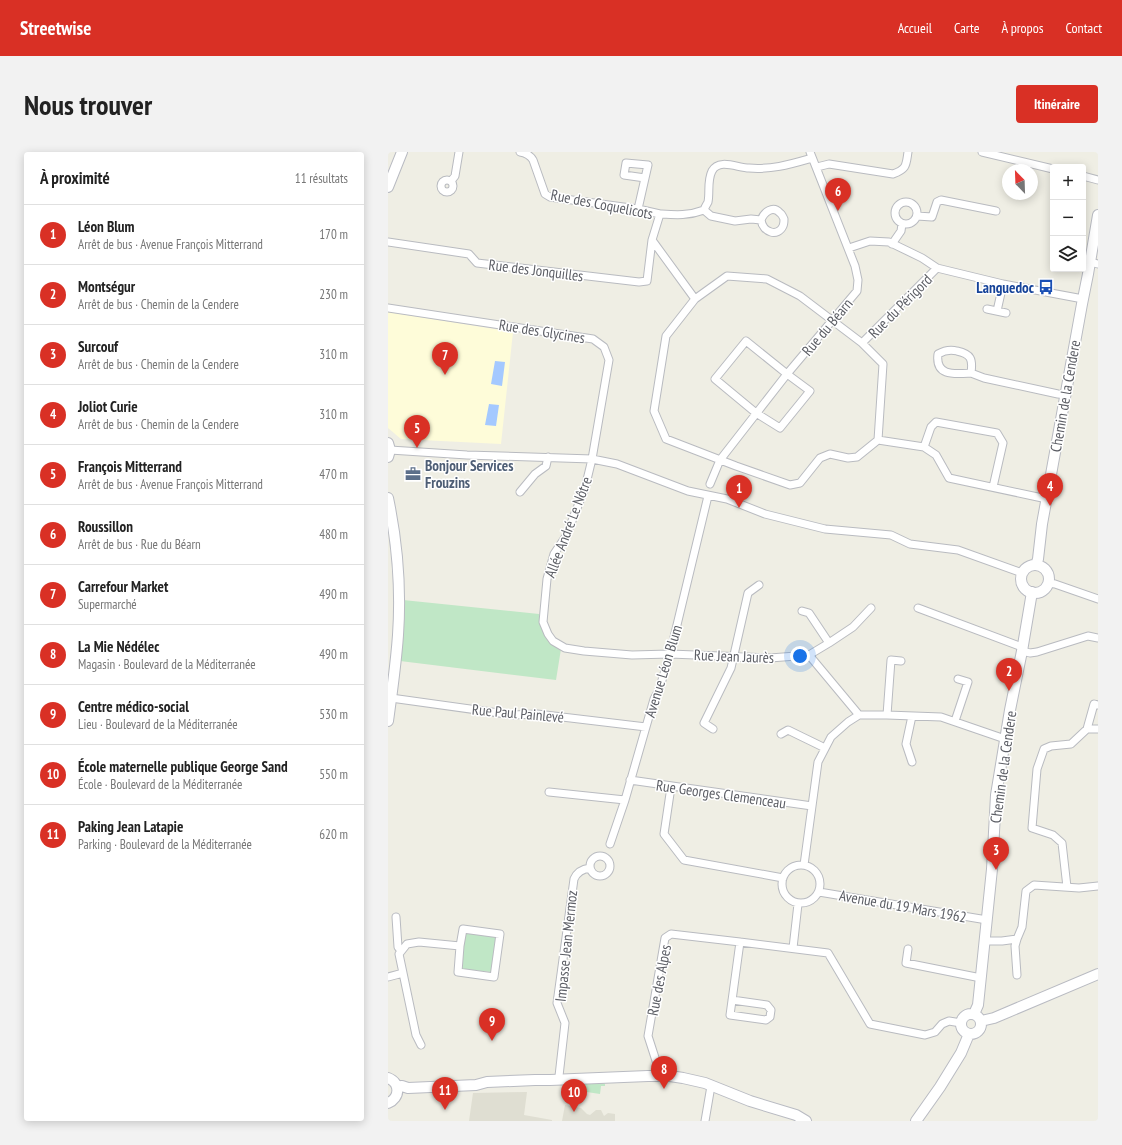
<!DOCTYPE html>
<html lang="fr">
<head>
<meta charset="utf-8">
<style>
	body { margin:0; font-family:"PT Sans Narrow",sans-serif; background:#f2f2f2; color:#222 }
	.controls { position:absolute; right:12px; top:12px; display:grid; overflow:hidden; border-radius:4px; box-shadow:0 2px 10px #0003 }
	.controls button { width:36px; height:36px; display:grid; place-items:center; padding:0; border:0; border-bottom:1px solid #e0e0e0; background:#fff; color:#222; font:20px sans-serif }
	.compass { position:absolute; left:614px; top:12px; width:36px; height:36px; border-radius:50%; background:#fff; box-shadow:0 2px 10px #0003; rotate:337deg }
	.you { position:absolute; left:412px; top:504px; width:14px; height:14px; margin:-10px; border:3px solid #fff; border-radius:50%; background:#1a73e8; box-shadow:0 0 0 6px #1a73e833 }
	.badge { display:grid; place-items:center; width:26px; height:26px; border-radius:50%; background:#d93025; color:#fff; font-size:13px; font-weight:700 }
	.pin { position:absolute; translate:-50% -33px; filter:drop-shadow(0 1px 2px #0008) }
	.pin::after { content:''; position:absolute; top:21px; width:14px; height:12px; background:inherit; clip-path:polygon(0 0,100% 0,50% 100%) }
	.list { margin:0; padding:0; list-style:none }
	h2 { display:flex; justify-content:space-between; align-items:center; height:52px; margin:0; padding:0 16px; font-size:17px }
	h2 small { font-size:13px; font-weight:400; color:#767676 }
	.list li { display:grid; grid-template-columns:26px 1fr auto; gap:12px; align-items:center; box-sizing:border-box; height:60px; padding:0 16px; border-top:1px solid #e0e0e0 }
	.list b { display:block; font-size:15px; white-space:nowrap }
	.list p { margin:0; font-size:13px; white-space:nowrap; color:#767676 }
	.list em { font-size:13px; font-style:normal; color:#767676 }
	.icon { flex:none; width:22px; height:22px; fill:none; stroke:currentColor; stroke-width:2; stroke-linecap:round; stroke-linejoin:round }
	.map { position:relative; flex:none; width:710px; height:969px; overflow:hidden; border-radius:4px }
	header { display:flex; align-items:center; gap:24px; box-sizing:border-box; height:56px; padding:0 20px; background:#d93025; color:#fff }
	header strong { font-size:19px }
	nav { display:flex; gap:22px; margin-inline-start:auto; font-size:14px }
	.intro { display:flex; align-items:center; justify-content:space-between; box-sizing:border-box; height:96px; padding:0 24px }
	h1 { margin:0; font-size:28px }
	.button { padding:10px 18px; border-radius:4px; background:#d93025; color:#fff; font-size:14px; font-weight:700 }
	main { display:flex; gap:24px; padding:0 24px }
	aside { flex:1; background:#fff; border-radius:4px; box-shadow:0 2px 10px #0003 }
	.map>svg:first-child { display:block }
	.commercial { fill:#fefcd9 }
	.education { fill:#dfded2 }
	.green { fill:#c0e7c6 }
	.water { fill:#a4c9ff }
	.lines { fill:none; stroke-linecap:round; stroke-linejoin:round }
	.street-casing { stroke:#b9bbc0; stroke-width:9 }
	.secondary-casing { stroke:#b9bbc2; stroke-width:12 }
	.street { stroke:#fff; stroke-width:7 }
	.secondary { stroke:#fff; stroke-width:10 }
	.labels { text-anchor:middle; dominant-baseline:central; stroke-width:3; stroke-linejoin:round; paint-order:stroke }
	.street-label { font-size:15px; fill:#5c5e65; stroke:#fff }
	.transit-label { font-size:15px; font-weight:bold; fill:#164399; stroke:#fff; text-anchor:end }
	.service-label { font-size:15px; font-weight:bold; fill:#4e5e75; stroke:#fff; text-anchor:start }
</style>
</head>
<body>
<header>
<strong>Streetwise</strong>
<nav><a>Accueil</a><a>Carte</a><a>À propos</a><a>Contact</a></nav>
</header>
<div class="intro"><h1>Nous trouver</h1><a class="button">Itinéraire</a></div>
<main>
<aside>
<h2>À proximité<small>11 résultats</small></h2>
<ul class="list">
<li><span class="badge">1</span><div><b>Léon Blum</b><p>Arrêt de bus · Avenue François Mitterrand</p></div><em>170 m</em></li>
<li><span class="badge">2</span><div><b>Montségur</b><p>Arrêt de bus · Chemin de la Cendere</p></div><em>230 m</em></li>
<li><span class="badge">3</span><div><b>Surcouf</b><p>Arrêt de bus · Chemin de la Cendere</p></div><em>310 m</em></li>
<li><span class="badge">4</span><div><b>Joliot Curie</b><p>Arrêt de bus · Chemin de la Cendere</p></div><em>310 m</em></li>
<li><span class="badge">5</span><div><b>François Mitterrand</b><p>Arrêt de bus · Avenue François Mitterrand</p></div><em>470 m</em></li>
<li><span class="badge">6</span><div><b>Roussillon</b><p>Arrêt de bus · Rue du Béarn</p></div><em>480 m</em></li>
<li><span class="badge">7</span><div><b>Carrefour Market</b><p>Supermarché</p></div><em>490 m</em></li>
<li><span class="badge">8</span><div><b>La Mie Nédélec</b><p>Magasin · Boulevard de la Méditerranée</p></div><em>490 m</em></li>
<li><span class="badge">9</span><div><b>Centre médico-social</b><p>Lieu · Boulevard de la Méditerranée</p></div><em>530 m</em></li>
<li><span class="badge">10</span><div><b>École maternelle publique George Sand</b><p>École · Boulevard de la Méditerranée</p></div><em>550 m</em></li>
<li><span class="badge">11</span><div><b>Paking Jean Latapie</b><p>Parking · Boulevard de la Méditerranée</p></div><em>620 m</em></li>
</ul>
</aside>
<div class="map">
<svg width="710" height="969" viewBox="0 0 710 969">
	<rect width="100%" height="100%" fill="#efeee4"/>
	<path class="commercial" d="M0,160L125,180L113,292L13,287L0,276Z"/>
	<path class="education" d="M139,940L136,963L164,968V969H81L85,941Z
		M177,953L193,956L199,962L202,963L208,958H213L216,964L220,961L227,962V969H174Z"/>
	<path class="green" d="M15,448L151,462C154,477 159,491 173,497L168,528L12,509Z
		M77,781L108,784L103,820L73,817Z
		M215,931L217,932V934H213L212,942L179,937L176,940V935L178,932Z"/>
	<path class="water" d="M107,209L117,210L114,234L103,232Z
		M101,252L111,253L108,274L97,273Z"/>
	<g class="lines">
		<defs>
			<path id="street" d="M132,0C138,1 142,3 145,8L157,42L162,45L250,57L272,62L264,88L307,147
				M594,0L665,17
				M429,15L441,12L505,22C519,17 518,13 520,0
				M695,24L710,28
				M53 34a6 6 0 1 1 12 0a6 6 0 1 1-12 0Z
				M63,29L67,24L71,0
				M507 61a11 11 0 1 1 22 0a11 11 0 1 1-22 0Z
				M250,57L260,13L238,11L236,23L257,26
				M316,58L323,64L347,69L363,67L373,68C375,81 390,85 395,74C396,72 396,69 396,67C395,65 394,62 392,61C385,53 376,60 373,68
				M272,62C288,63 300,64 316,58C317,55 319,52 320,50C322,40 319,29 324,19C331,6 350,16 361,16C384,18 403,12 424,6
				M529,64L544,65L549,50L553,48L608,59
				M0,90L81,102L89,111L251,130L259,129L264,88
				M504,92L513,79L514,72
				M461,96L482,89L501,90L534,106L549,116L615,132L695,147
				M702,110L710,112
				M339,124L379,127L412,144L474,191L495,212L490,288L469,305L460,306L442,302L432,306L412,331L402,333L348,314L278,287L266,259L278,184L307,147Z
				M0,156L205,187L216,195L221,208L204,307L197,336L178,384L166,402L159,427L155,470L160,482L165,489L177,496L196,499L244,503L282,502L382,506L421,503L471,563H499L553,565L617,587
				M599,157L618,161
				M609,159L615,132
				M358,189L399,222L422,239L392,276L368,261L327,227Z
				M474,191L549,116
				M583,221C567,222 547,225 550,202C557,198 562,197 569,199C583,202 585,207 583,221L596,226L670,242L678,243
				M490,288L536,295L548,303L561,326L659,347
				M536,295L543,275L548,270L609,281L615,291L605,335
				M2,298L79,303L204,307L229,312L300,339L339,347L377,362L437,377L503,383L522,392L570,398L634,421
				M322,332L332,308L399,222L469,139L470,128L467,114L422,0
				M132,340L147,322L158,314L160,305
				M660,431L667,432L710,447
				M530,456L634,495
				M414,459L421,461L441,491
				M634,499L642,501L649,500L700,484L710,486
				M421,503L441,491L465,475L483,456
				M3,546L125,563L149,562L258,575
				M499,563L503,508L513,509
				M567,569L580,530L570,527
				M325,577L316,571L343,516L360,441L371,433
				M699,577L706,552L710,553
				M393,582L400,578L437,596
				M524,610L518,592L524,564
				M242,628L424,654
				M283,635L276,682L296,708L395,726
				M161,640L237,648
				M222,692L237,648L266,547L271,538L282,502L320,344
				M202 714a10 10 0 1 1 20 0a10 10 0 1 1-20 0Z
				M394 732a19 19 0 1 1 38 0a19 19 0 1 1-38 0Z
				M416,713L430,610L443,585L460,570L471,563
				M679,735L674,691L665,683L644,676L649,617L656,597L663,594L683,592L699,577H710
				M431,740L599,768
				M8,765L10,795L13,799
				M75,777L112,782L106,825L70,820L72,794Z
				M596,789H614L629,787L634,775L638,739L646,733L691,736L710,734
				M405,796L410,752
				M520,797L518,811L593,826
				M15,821L28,883L33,893
				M629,823L627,794L629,787
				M0,825L15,821L11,802L19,792L31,790L72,794
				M344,848L379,853L383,858L382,865L378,868L342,863L352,790
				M271,924V918L260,884L277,786L283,782L352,790L440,801L482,872L537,883L547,880L554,872L561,869L573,871
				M172,928L171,924L177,871L169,851L186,727C189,720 194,717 202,716
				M317,969L323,934"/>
			<path id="secondary" d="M0,35L14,0
				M0,291L2,298L0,305
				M0,346C9,389 13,439 10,483C8,512 4,540 0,569
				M648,413L650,407L654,372L694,152L700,122L710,63
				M633 427a14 14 0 1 1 28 0a14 14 0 1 1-28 0Z
				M573 872a10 10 0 1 1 20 0a10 10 0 1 1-20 0Z
				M586,862L590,853L604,717L608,643L622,558L634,499L644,440
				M593,869L606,866L710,822
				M0,926C13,931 12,946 0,951
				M9,935L14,934L20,936L88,933L99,930L147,928H162L260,924H282L295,926L317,931L362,949L408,963L418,969
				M528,969L552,935L573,901L581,882"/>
		</defs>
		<use href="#street" class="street-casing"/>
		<use href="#secondary" class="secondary-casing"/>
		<use href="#street" class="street"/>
		<use href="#secondary" class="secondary"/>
	</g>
	<defs>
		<symbol id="bus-bare" viewBox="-9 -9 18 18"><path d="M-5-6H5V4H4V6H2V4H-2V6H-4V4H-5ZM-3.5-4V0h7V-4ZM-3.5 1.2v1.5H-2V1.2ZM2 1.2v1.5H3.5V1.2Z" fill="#1a4fb4" stroke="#fff" stroke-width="2.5" paint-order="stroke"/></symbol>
		<symbol id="office-bare" viewBox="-9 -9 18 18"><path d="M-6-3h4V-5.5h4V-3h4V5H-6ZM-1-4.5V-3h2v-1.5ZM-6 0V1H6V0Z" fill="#5c6f8a" stroke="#fff" stroke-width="2.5" paint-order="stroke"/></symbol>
	</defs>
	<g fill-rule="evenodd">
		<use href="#bus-bare" x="647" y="124" width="22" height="22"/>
		<use href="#office-bare" x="14" y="311" width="22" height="22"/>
	</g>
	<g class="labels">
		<g class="street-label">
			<text transform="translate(214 52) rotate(11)">Rue des Coquelicots</text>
			<text transform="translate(148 118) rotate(7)">Rue des Jonquilles</text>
			<text transform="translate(512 154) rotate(-45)">Rue du Périgord</text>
			<text transform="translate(439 175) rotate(-50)">Rue du Béarn</text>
			<text transform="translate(154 179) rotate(9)">Rue des Glycines</text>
			<text transform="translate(677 244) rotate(-80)">Chemin de la Cendere</text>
			<text transform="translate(180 375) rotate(-69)">Allée André Le Nôtre</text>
			<text transform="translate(346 504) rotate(2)">Rue Jean Jaurès</text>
			<text transform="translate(275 519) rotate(-73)">Avenue Léon Blum</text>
			<text transform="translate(130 561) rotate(5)">Rue Paul Painlevé</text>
			<text transform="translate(615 615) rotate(-82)">Chemin de la Cendere</text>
			<text transform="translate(333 642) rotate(8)">Rue Georges Clemenceau</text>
			<text transform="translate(515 754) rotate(10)">Avenue du 19 Mars 1962</text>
			<text transform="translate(178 794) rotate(-84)">Impasse Jean Mermoz</text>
			<text transform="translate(271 828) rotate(-79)">Rue des Alpes</text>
		</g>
		<g class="transit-label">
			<text x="646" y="135">Languedoc</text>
		</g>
		<g class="service-label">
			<text x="37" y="313">Bonjour Services<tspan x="37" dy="17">Frouzins</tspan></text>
		</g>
	</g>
</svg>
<div class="controls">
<button>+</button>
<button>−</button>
<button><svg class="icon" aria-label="layers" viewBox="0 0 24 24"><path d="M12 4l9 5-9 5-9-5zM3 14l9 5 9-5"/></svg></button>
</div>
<svg class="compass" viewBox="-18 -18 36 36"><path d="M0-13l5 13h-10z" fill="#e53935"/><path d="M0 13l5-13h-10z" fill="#767676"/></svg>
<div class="you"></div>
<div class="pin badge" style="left:351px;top:356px">1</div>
<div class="pin badge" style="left:621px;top:539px">2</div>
<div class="pin badge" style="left:608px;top:718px">3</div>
<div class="pin badge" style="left:662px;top:354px">4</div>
<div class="pin badge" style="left:29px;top:296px">5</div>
<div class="pin badge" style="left:450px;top:59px">6</div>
<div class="pin badge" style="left:57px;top:223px">7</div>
<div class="pin badge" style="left:276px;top:937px">8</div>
<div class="pin badge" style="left:104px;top:889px">9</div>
<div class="pin badge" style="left:186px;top:960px">10</div>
<div class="pin badge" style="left:57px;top:958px">11</div>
</div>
</main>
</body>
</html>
